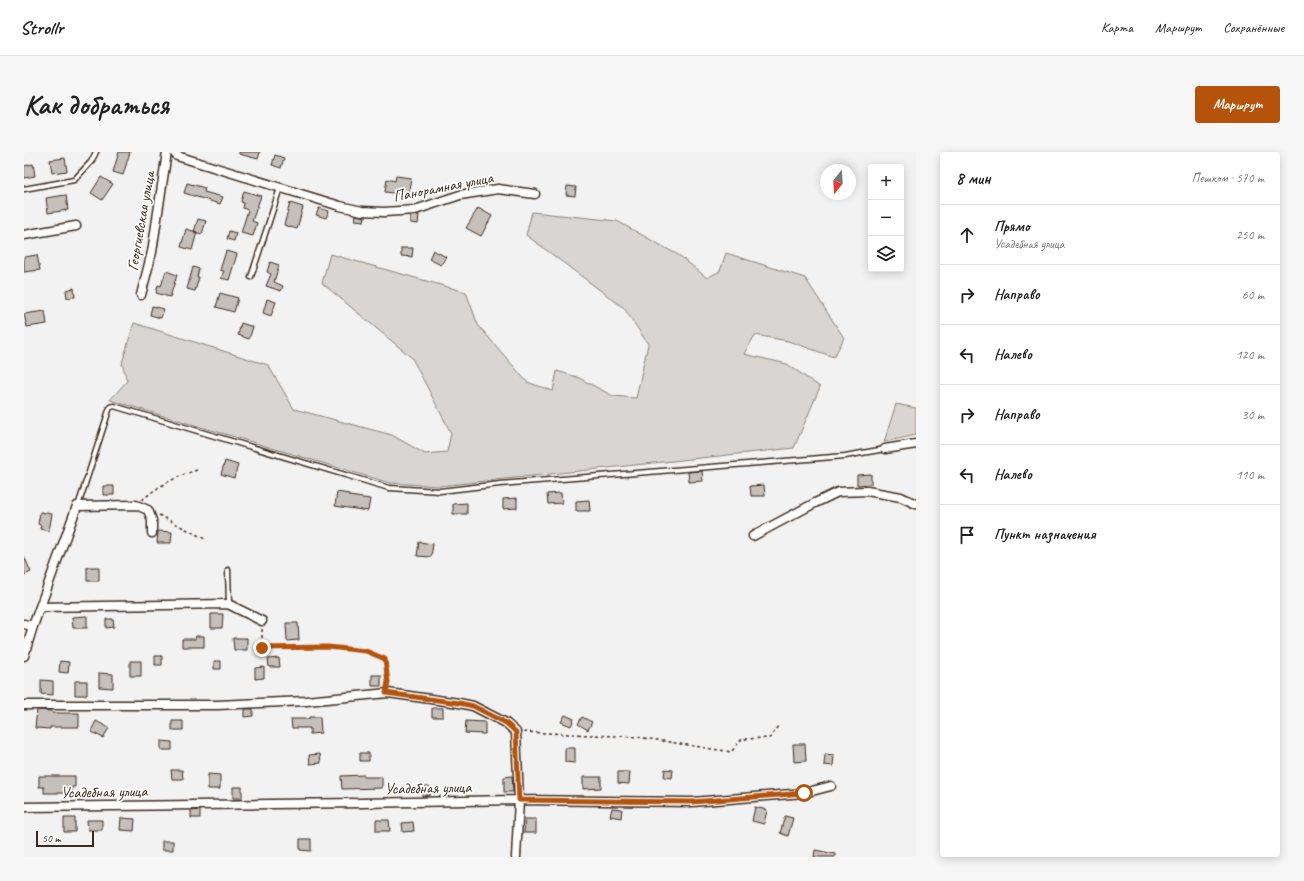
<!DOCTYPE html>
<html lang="ru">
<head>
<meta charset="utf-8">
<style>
	body { margin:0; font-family:Caveat,sans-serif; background:#f6f6f6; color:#222 }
	.controls { position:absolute; right:12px; top:12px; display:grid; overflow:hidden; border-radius:4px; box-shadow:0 2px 10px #0003 }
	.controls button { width:36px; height:36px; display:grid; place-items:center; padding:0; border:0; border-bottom:1px solid #e0e0e0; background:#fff; color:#222; font:20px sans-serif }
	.compass { position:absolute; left:796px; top:12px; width:36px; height:36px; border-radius:50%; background:#fff; box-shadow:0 2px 10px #0003; rotate:197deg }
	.scale { position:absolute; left:12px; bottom:10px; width:58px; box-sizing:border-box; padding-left:4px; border:2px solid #3b2a1e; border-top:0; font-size:11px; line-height:14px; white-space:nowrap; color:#3b2a1e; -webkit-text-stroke:3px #fff; paint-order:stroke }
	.stop { position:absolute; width:12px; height:12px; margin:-9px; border:3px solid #b45309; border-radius:50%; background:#fff }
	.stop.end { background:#b45309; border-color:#fff; box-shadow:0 1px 4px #0008 }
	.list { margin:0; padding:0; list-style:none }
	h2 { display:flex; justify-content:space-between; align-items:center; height:52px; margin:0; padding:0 16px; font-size:17px }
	h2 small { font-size:13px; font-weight:400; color:#767676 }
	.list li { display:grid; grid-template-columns:26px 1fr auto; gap:12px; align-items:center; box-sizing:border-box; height:60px; padding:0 16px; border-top:1px solid #e0e0e0 }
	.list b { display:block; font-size:15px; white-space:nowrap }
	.list p { margin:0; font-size:13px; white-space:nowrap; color:#767676 }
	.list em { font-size:13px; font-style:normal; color:#767676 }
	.icon { flex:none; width:22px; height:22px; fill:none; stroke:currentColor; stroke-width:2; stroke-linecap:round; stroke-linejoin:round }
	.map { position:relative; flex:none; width:892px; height:705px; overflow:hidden; border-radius:4px }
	header { display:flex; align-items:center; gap:24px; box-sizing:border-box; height:56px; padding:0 20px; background:#fff; border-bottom:1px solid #e0e0e0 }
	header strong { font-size:19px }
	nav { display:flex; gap:22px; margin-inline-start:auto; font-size:14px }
	.intro { display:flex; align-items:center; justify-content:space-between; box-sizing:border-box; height:96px; padding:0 24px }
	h1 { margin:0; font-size:28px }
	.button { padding:10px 18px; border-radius:4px; background:#b45309; color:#fff; font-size:14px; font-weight:700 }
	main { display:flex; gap:24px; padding:0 24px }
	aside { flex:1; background:#fff; border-radius:4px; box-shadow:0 2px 10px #0003 }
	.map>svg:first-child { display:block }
	.green { fill:#d8d5d2; stroke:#8a8078 }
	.building { fill:#c6c0bd; stroke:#3b2a1e }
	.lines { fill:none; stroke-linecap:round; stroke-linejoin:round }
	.lane-casing { stroke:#3b2a1e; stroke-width:7 }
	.street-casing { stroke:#3b2a1e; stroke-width:11 }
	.path { stroke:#3b2a1e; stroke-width:1.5; stroke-dasharray:3 3; stroke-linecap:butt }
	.lane { stroke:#fff; stroke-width:4 }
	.street { stroke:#fff; stroke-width:8 }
	.route { stroke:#b45309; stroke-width:5 }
	.labels { text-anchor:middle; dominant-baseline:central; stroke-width:3.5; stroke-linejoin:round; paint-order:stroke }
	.street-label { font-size:16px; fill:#3b2a1e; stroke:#fff }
</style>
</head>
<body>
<header>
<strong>Strollr</strong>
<nav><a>Карта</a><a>Маршрут</a><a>Сохранённые</a></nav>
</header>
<div class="intro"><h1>Как добраться</h1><a class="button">Маршрут</a></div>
<main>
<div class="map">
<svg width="892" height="705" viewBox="0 0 892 705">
	<rect width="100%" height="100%" fill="#f3f2f2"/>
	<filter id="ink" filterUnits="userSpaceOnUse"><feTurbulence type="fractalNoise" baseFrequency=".025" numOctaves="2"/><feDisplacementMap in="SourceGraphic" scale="8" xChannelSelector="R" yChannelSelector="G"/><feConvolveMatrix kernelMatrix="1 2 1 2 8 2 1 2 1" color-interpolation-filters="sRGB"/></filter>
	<g filter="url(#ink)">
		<path class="green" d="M508,60L593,69L656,104L683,126L696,119L702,101L781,126L820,186L810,205L764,189L731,183L720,202L763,212L796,235L770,296L415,334L366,331L86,248L103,229L98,211L110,171L244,213L270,257L368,283L401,302L423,300L427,281L388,206L298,131L306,102L442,140L454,173L503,230L529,239L533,219L553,225L589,244L612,246L624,192L600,156L502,83Z
			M872,252L892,256V283L860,290Z"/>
		<path class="building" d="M95,0H106L99,23L89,20Z
			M215,0H236L234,7L215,2Z
			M251,3L260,6L257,16L248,13Z
			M41,6L43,19L28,21L26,8Z
			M9,12L11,24L0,26V14Z
			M372,24L387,26L384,43L361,40L363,27L371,29Z
			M77,25L89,32L78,48L67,41Z
			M163,31L181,36L180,40L199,45L196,52L160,41Z
			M543,34L552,35L551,44L542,43Z
			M220,39L237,44L228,69L233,71L229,84L217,81L224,58L219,56L220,51L217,50Z
			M42,43L44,58L24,61L22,46Z
			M266,51L279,55L273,77L260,73Z
			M295,56L305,59L302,66L292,63Z
			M454,56L468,64L457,84L442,76Z
			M332,63L341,65L340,69L331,68Z
			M393,63H395L394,72L386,71V64Z
			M174,67L182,69L178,82L170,80Z
			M162,77L173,80L168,98L157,95Z
			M205,79L212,81L210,89L203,87Z
			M377,96H389L388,105L377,104Z
			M409,98L422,105L417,113L405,107Z
			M202,99L213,102L205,128L197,126L200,119L196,118Z
			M13,103L16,118L0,120V105Z
			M246,110L255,113L250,130L259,134L257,139L242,134L247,122L243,120Z
			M169,115L175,117L173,125H175L171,139L163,137Z
			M142,119L153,123L146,145L132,141L134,133L137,134Z
			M50,136L51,145L43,146L42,138Z
			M196,141L214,146L210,160L192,155Z
			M243,147L252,150L247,164L239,161Z
			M128,154L140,157L137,166L126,163Z
			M21,159L23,172L3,175L0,162Z
			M217,171L229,175L225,187L214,183Z
			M201,309L214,313L210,326L197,322Z
			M678,319L679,329L665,330L664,320Z
			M847,322V332L833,333V323Z
			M740,333L741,344H727L726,334Z
			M79,334H90V343H79Z
			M313,340L325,342V344L346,347L344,359L311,354Z
			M537,341L538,351L524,352L523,342Z
			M493,346V356L479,357V347Z
			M565,348L566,359H552V349Z
			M443,351V362H429V352Z
			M16,360L28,362L25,379L16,377L17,373L14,372Z
			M134,379L148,380L147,391H133Z
			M395,390L409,392L407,405L393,404Z
			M0,404L7,420L0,423Z
			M63,415H75V429H63Z
			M187,462H199L198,476H187Z
			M63,464V476H49L48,465Z
			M82,467H89L90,475L82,476Z
			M262,471H274L275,488L263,489Z
			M172,484H180V495H158V487H171Z
			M209,486H223V498H210Z
			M131,504H138V513H131Z
			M255,506L256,515H245L244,507Z
			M36,509L45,510L44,521L35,520Z
			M106,509H117V524H106Z
			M190,509H197V517H190Z
			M240,515V526L231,527V516Z
			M75,521L89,522V536L75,535Z
			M348,523H357V534H348Z
			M17,528L29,529V543L17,542Z
			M51,529H63V543H51Z
			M408,556H419V565H408Z
			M220,557H229V564L220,565Z
			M13,558L28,559V561H55V575H26V577L11,576Z
			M541,563L550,567L547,574L537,570Z
			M285,565H296L297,581L286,582V576H268L267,567H285Z
			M558,565L568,570L564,578L554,572Z
			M72,569L85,576L79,586L68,580V577Z
			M148,569H159V578H148Z
			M442,569L461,570V582L441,581Z
			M137,589L148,590V598H137Z
			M769,592H781L782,609L770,610Z
			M541,596H551V611L541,610Z
			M336,601H345V609H336Z
			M296,602L297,611L286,612L285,603Z
			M801,602L810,603L809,614L800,613Z
			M641,617L649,618L648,626L640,625Z
			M147,618H158L159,627H148Z
			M594,620H606L605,632L594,631Z
			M184,622L196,623V637H184Z
			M340,623V625H358V636L318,637L317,624Z
			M15,624H51V635H48V641H20V635H15Z
			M488,624L489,640H480V625Z
			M559,625H577V636L559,637Z
			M209,635H218V646H209Z
			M397,635H406V643L398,644Z
			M731,655L743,658L740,672L728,669Z
			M588,656L598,657L597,666L586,664Z
			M176,658V666H167V659Z
			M761,664L769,666L764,684L756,681Z
			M40,666H51V680H40Z
			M97,666L111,667L110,679L96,678Z
			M501,667H512V681H500Z
			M63,668H78V678H64Z
			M352,668H365L366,679H352Z
			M389,670L390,679L379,680L378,671Z
			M276,687H287V699L276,698Z
			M138,689H149V698H138Z
			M791,698L811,702V705H790Z"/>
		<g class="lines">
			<defs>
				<path id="lane" d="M0,37L50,28L67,10L72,0
					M227,125L256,36
					M54,354L86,255L90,254L365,336L416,339L476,332L821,304L861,297
					M204,418L205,452"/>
				<path id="street" d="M150,0L153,4L316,54L338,59L360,60L391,58L436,43L474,37L511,42
					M0,83L52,74
					M117,143L128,100L143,0
					M861,297L892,292
					M729,384L791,351L814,340L843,339L877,345L892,352
					M17,455L204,452L238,469
					M0,472L9,474
					M0,504L9,474L53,354L112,353L124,358L128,368V381
					M0,553H193L282,549L364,541L435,551L449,554L482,571L492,580L495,648L492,705
					M0,655L338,651L495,648L668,650L780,641L807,634"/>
			</defs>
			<use href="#lane" class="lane-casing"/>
			<use href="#street" class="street-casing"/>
			<path class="path" d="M118,348C134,334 153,324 173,318
				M135,363L183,388
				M238,477V496L304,495L342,499L361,507L363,533
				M500,580L614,585L707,600L718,587L746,586L754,574"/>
			<use href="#lane" class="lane"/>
			<use href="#street" class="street"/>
		</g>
	</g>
	<g class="lines" filter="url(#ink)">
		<path class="route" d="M238,496L304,495L342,499L361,507L364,530L362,541L435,551L449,554L482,571L492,580L495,648L668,650L780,641"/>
	</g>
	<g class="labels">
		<g class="street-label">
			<text transform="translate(419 35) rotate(-11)">Панорамная улица</text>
			<text transform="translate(117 69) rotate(-80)">Георгиевская улица</text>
			<text transform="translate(404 636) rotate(-1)">Усадебная улица</text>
			<text transform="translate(80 640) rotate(-1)">Усадебная улица</text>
		</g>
	</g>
</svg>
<div class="controls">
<button>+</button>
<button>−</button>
<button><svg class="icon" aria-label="layers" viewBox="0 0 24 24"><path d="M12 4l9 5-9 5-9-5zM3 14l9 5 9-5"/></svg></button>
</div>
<svg class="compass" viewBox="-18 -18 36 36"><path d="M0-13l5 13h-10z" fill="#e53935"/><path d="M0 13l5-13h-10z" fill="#767676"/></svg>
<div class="scale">50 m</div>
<div class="stop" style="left:780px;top:641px"></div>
<div class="stop end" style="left:238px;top:496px"></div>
</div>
<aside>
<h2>8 мин<small>Пешком · 570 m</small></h2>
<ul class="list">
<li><svg class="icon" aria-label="ahead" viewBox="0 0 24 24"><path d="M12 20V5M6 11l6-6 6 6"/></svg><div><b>Прямо</b><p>Усадебная улица</p></div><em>250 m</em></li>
<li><svg class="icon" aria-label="right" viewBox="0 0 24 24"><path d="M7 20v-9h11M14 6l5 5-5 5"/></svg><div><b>Направо</b></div><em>60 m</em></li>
<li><svg class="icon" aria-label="left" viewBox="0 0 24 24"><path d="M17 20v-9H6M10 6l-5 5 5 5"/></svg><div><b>Налево</b></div><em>120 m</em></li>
<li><svg class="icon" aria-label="right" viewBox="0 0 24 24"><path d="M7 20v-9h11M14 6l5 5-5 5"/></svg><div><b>Направо</b></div><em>30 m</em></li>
<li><svg class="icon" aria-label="left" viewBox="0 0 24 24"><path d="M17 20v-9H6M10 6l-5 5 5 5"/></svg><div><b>Налево</b></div><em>110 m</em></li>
<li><svg class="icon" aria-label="arrive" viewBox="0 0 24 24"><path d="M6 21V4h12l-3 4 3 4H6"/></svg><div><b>Пункт назначения</b></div></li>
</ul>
</aside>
</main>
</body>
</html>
